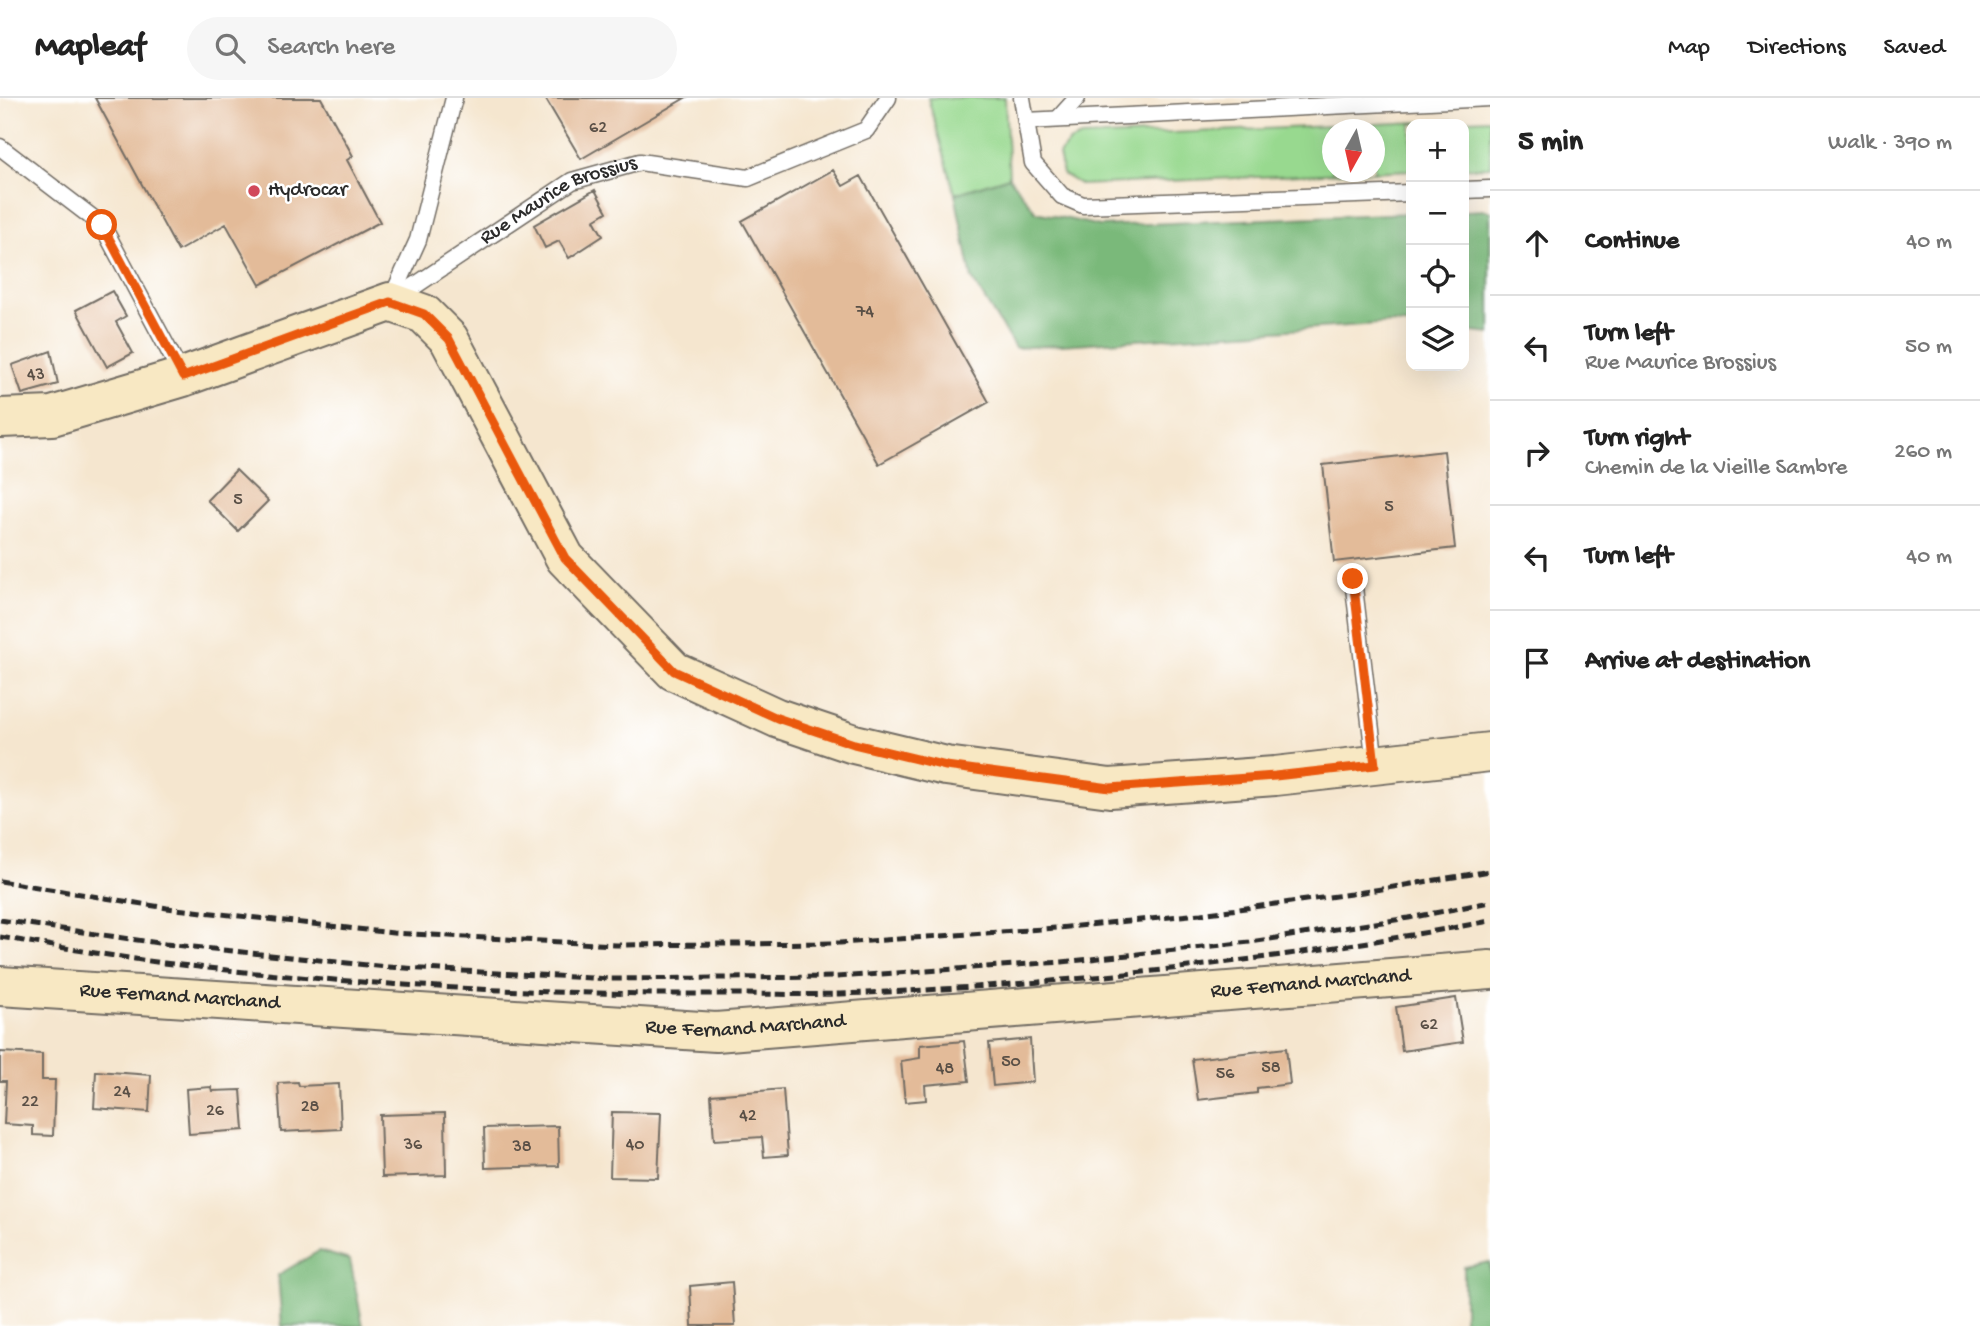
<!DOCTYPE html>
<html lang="en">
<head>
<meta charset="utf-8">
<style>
	body { margin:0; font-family:"Gochi Hand",sans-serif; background:#f6f6f6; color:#222 }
	.controls { position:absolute; right:21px; top:21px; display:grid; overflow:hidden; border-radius:14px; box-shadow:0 7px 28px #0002 }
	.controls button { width:63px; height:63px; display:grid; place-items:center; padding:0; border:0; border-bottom:2px solid #e0e0e0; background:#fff; color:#222; font:35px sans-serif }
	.compass { position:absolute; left:1322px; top:21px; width:63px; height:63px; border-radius:50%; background:#fff; box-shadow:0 7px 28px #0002; rotate:188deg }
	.stop { position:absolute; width:21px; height:21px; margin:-16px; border:5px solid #ea580c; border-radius:50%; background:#fff }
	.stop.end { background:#ea580c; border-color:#fff; box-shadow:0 2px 7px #0008 }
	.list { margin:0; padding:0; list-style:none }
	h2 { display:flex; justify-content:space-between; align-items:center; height:91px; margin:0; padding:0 28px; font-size:30px }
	h2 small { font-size:23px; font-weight:400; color:#767676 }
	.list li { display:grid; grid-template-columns:46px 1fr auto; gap:21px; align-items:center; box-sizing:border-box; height:105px; padding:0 28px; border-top:2px solid #e0e0e0 }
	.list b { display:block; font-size:26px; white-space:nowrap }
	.list p { margin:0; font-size:23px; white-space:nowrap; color:#767676 }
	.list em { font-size:23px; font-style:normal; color:#767676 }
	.icon { flex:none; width:38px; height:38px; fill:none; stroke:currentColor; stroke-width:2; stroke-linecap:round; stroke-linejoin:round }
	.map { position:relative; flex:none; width:1490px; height:1228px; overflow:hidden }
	header { display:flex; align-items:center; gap:42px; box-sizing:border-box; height:98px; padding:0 35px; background:#fff; border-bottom:2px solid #e0e0e0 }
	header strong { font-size:33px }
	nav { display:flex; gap:38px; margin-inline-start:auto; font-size:24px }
	.search { width:490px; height:63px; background:#f6f6f6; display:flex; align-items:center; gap:18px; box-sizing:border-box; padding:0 24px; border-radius:38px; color:#767676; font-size:26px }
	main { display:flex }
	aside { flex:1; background:#fff }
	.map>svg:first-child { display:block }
	.green { fill:#98d98f; stroke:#62825d; stroke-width:2; fill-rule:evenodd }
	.forest { fill:#7ab97a; stroke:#527252; stroke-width:2 }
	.building { fill:#e3bb99 }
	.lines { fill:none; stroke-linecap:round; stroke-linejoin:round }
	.lane-casing { stroke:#726c64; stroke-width:19 }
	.secondary-casing { stroke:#726c64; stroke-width:42 }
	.lane { stroke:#fff; stroke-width:16 }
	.secondary { stroke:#f8e8c3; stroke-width:38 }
	.rail { stroke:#2b2b2b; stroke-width:5; stroke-dasharray:10 5; stroke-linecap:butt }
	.route { stroke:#ea580c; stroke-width:9 }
	.poi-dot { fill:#d1495b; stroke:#fff; stroke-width:2.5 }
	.labels { text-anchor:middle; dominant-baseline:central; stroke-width:5; stroke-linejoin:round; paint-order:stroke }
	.number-label { font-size:18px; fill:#594f46 }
	.poi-label { font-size:21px; fill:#2b2b2b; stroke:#fff; text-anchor:start }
	.street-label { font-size:21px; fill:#2b2b2b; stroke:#fff }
</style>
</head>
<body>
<header>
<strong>Mapleaf</strong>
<div class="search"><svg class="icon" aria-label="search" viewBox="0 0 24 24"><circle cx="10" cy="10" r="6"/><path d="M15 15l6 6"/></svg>Search here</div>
<nav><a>Map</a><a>Directions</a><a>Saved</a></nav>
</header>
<main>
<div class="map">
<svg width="1490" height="1228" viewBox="0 0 1490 1228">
	<rect width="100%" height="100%" fill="#fff"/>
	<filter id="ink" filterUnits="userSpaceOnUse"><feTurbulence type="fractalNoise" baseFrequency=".0143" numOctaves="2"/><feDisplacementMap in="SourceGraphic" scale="14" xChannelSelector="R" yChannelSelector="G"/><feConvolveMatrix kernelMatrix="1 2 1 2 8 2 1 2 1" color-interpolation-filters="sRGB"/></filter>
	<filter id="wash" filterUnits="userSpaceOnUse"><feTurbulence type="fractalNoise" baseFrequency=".00686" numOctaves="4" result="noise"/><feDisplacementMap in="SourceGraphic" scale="28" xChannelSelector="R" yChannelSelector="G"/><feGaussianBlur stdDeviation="1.57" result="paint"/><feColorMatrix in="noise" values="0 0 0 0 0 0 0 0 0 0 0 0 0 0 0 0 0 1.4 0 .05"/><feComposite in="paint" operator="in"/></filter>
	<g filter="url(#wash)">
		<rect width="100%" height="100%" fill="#f5e6cf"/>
		<path class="green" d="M928,0H1005L1009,79L955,96Z
			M1490,21V69L1464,70V26H1411V72L1081,87L1063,76L1059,56L1069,44L1081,39ZM1332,32H1374V74H1332Z"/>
		<path class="forest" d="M1009,79L1036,114L1100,128L1411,115V227L1393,225L1015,250L972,181L955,96Z
			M1486,112L1490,114V236L1464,233V113Z
			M319,1153L350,1162L363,1228H282L278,1177Z
			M1490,1164V1228H1464V1169Z"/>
		<g id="blocks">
			<path class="building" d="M95,0H321L353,58L347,62L380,124L260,187L226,126L178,153Z
				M545,0H685L581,61Z
				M833,72L843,88L861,78L989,304L879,366L742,123Z
				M595,92L607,114L594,122L603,138L569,160L559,143L545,150L534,127Z
				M112,193L126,218L116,224L133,255L107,269L76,212Z
				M51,253L58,286L22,296L12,267Z
				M1444,353L1455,450L1334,464L1323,367Z
				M236,372L268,403L238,433L207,402Z
				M1456,900L1463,944L1402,953L1396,909Z
				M1030,941L1033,984L993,988L989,945Z
				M964,943L969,983L925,987L926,1002L905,1004L901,963L920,960V947Z
				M1286,950L1290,986L1257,990V995L1198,1002L1192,961Z
				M0,954L42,956V982H55L53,1038L33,1037V1028L4,1026L6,983H0Z
				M96,973L151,977L149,1014L94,1010Z
				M298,984L299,988L339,986L341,1031L281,1034L278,985Z
				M211,989L212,993L241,992L244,1032L189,1036L186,991Z
				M783,991L788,1057L764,1059L762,1039L714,1042L711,997Z
				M612,1014L661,1015L658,1080L610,1079Z
				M445,1015L446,1077L382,1079L380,1017Z
				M558,1028L559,1068L485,1070L484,1030Z
				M732,1184L735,1228H692L690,1188Z"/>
		</g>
	</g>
	<g filter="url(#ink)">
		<use href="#blocks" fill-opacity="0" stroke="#726c64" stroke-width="2"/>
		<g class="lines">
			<defs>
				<g id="lane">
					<path d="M1022,0L1033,65L1062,98L1083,107L1411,95"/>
					<path d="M1058,21L1077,0"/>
					<path d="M1026,23L1490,0"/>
					<path d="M0,49L102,127L183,279"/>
					<path d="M1464,92L1490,91"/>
					<path id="s1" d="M392,203L572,83L640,64L748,80L866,32L888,0"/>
					<path d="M390,204L418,142L454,0"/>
					<path d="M1353,481L1375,666"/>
				</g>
				<g id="secondary">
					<path d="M0,320L52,318L183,279L390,204L424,216L449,241L565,460L674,573L777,620L854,646L946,668L1110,690L1275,678L1490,654"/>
					<path id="s2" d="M0,888L716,934L1490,872"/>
				</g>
			</defs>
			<use href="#lane" class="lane-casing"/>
			<use href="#secondary" class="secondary-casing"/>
			<use href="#lane" class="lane"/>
			<use href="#secondary" class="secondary"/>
			<path class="rail" d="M0,783L167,810L393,835L616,847L840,845L1057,830L1201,816L1351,796L1490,773
				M0,822L165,846L386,869L611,881L836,879L1062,864L1250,844L1409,820L1490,804
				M0,839C54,848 109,858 164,865C348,887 534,897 719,896C759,896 800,897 840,896C1058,888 1276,863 1490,823"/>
		</g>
	</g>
	<g class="lines" filter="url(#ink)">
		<path class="route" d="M102,127L183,279L390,204L424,216L449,241L565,460L674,573L777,620L854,646L946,668L1110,690L1275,678L1375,667L1353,481"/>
	</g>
	<circle class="poi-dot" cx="254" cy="93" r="7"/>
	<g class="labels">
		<g class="number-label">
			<text x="598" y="30">62</text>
			<text x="865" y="214">74</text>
			<text x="36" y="277">43</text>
			<text x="238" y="402">5</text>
			<text x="1389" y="409">5</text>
			<text x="1429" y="927">62</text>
			<text x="1011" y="964">50</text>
			<text x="1271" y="970">58</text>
			<text x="945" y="971">48</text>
			<text x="1225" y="976">56</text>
			<text x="122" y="994">24</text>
			<text x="30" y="1004">22</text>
			<text x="310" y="1009">28</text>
			<text x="215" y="1013">26</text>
			<text x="748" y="1018">42</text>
			<text x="413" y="1047">36</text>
			<text x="635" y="1047">40</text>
			<text x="522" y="1049">38</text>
		</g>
		<g class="poi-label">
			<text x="268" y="93">Hydrocar</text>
		</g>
		<g class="street-label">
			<text stroke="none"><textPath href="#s1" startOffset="196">Rue Maurice Brossius</textPath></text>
			<text stroke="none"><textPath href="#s2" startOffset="1314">Rue Fernand Marchand</textPath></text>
			<text stroke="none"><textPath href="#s2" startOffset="180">Rue Fernand Marchand</textPath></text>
			<text stroke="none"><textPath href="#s2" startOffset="747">Rue Fernand Marchand</textPath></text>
		</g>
	</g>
</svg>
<div class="controls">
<button>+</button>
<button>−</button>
<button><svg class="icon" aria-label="locate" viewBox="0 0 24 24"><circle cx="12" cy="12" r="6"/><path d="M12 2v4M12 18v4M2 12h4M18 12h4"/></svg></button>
<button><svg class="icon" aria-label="layers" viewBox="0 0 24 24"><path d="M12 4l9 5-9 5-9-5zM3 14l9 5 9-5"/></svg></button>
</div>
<svg class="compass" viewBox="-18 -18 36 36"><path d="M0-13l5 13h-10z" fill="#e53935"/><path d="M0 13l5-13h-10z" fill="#767676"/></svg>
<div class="stop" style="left:102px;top:127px"></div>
<div class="stop end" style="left:1353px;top:481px"></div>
</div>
<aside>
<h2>5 min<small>Walk · 390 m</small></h2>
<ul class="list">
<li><svg class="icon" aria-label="ahead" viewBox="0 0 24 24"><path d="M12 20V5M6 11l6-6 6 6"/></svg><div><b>Continue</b></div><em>40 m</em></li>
<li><svg class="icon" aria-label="left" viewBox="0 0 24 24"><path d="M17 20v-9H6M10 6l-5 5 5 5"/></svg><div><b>Turn left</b><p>Rue Maurice Brossius</p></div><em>50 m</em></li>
<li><svg class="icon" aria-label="right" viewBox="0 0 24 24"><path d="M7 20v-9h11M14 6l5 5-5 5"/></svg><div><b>Turn right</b><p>Chemin de la Vieille Sambre</p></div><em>260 m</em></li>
<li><svg class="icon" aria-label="left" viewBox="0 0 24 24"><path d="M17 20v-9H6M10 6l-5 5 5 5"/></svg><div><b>Turn left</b></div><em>40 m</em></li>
<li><svg class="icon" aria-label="arrive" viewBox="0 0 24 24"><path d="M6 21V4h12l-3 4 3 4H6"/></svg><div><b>Arrive at destination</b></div></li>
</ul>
</aside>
</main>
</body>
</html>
